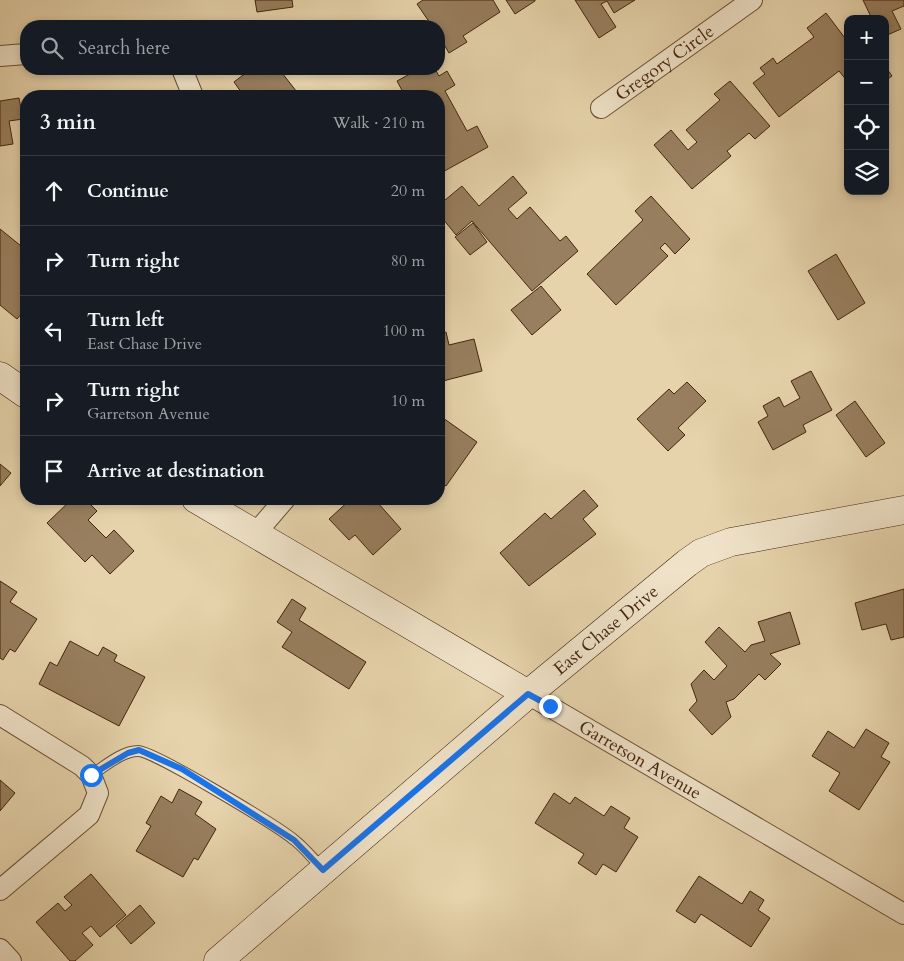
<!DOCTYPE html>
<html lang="en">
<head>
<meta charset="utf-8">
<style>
	body { margin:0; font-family:Cardo,serif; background:#20242c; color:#f1f3f6 }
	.controls { position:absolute; right:15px; top:15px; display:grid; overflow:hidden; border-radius:10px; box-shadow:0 2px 8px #0003 }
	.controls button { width:45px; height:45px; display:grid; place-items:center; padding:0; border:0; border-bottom:1px solid #363941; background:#171b24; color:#f1f3f6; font:25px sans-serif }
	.stop { position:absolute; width:15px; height:15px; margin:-11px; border:4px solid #1a73e8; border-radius:50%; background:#fff }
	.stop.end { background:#1a73e8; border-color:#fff; box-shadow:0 1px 5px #0008 }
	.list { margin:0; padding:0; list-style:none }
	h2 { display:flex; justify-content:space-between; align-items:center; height:65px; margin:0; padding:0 20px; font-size:21px }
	h2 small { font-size:16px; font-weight:400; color:#9ea1a6 }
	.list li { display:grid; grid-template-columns:32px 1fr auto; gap:15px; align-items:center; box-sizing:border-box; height:70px; padding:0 20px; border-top:1px solid #363941 }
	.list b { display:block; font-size:19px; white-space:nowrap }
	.list p { margin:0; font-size:16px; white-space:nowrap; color:#9ea1a6 }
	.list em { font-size:16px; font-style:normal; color:#9ea1a6 }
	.icon { flex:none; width:28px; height:28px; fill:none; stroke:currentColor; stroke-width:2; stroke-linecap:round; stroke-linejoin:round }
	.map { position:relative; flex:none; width:904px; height:961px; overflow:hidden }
	.search { position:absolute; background:#171b24; box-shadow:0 2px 8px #0003; left:20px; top:20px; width:425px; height:55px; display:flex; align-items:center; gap:12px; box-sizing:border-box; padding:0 18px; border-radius:20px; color:#9ea1a6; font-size:19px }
	.panel { position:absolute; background:#171b24; box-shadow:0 2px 8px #0003; left:20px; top:90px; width:425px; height:415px; border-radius:20px }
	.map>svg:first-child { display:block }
	.building { fill:#987f5f; stroke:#44250d }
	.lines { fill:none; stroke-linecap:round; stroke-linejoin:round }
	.lane-casing { stroke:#6c5034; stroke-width:12 }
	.street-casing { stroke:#6c5034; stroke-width:22 }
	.secondary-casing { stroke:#44250d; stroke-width:29 }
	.lane { stroke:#efe2c8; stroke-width:10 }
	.street { stroke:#efe2c8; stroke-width:20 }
	.secondary { stroke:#efe2c8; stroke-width:28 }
	.route { stroke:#1a73e8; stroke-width:6 }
	.labels { text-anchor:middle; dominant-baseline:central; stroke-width:4; stroke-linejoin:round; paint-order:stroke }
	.street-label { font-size:18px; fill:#44250d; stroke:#efe2c8 }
</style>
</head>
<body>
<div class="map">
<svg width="904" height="961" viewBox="0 0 904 961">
	<rect width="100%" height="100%" fill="#e6d3ab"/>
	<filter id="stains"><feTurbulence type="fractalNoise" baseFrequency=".004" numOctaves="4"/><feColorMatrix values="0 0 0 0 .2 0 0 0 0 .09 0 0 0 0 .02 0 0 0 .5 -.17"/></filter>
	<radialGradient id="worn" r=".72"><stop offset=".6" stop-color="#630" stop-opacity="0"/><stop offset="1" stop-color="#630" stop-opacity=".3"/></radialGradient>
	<path class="building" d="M255,0H292L293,7L257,12Z
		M423,0H493L500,12L463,36L467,42L449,53L439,36V26H432L417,4Z
		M506,0H535V1L515,14Z
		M575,0H635L614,13L607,1L601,4L616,27L599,38Z
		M863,0H904V6L892,11L901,29L885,36V19H872Z
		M826,13L848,42V82L839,71L779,117L753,83L765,74L760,68L773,58L777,64L814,37L807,28Z
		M885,66L892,76L885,81Z
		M251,69H262L266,74L273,69H279L300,96H244L234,82Z
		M419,69H435L439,76L447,71L455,85L445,91L467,131L477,126L488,147L439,174V96H405L397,81Z
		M730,81L770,126L755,139L749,133L727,151L731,156L692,189L654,145L671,130L688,150L697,142L686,130L720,100L714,94Z
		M19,98L23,119L9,121L13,144L0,146V101Z
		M513,176L527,193L508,209L517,219L530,207L560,241L566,236L578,251L532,291L472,221L456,235L439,214V205L462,186L479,206Z
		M651,196L690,239L675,254L665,243L660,248L668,256L616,305L587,274L643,220L635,211Z
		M473,223L487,242L470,255L455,237Z
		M0,229L26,250V308L17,319L0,305Z
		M836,254L865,303L838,320L808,271Z
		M541,286L561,310L532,335L511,310Z
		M446,332L449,345L474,339L482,371L439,382V334Z
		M811,371L832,410L803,425L806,432L773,450L758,422L768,416L763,406L779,397L784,407L800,398L791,381Z
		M687,382L706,401L678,428L685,435L668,451L637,419L669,389L674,394Z
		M855,401L885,443L866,457L836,415Z
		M443,418L477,442L446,486L439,481V423Z
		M0,464L11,473L0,486Z
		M584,490L598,506L583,519L596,534L529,586L500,553L545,513L551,519Z
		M72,499H85L97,511L88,520L106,538L114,530L134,551L110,574L92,555L85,562L47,523Z
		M351,499H382L378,503L401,529L373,555L355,535L349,540L329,519Z
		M0,581L17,592L10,602L37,619L15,652L10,649L3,660L0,658Z
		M904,589V637L891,640L886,624L862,630L855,603Z
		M292,599L306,608L299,620L366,662L349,689L282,647L292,632L277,622Z
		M790,612L800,644L770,654L781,664L765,680L759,674L734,699L726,702L731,717L712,735L689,710L697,701L691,684L704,670L714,680L727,666L705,642L719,627L745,652L751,645L765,641L758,622Z
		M70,641L98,656L103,647L117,655L114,661L145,677L119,726L39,684L50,662L57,666Z
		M866,729L889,743L881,757L890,762L859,810L829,791L840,773L812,756L828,731L854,748Z
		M0,780L15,793L0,811Z
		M179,789L202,802L195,814L216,829L198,860L194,858L183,877L136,851L151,826L146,823L161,796L172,803Z
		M554,793L570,804L575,797L604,816L611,806L630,818L624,828L638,837L616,872L603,864L596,875L578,863L584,854L535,823Z
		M91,874L126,915L100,937L91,926L82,933L93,945L75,961H70L36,922L58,903L65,911L72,905L64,897Z
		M699,876L742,904L750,891L764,900L758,910L770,918L751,947L701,914L695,923L676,911Z
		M140,905L155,923L131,944L116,926Z"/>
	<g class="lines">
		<defs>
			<path id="lane" d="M91,775C104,767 122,751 138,751C152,750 277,826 293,839C304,847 313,859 323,869"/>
			<g id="street">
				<path d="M0,56L26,54"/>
				<path d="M182,69L193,96"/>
				<path id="s1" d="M601,108L752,0"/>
				<path d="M255,534L285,499"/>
				<path id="s2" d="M528,694L904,914"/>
				<path d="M0,715L82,766L91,775L98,793L89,815L0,890"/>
				<path d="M0,949L11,961"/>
			</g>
			<g id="secondary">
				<path d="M0,376L26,394"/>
				<path d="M196,499L528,694"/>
				<path id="s3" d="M218,961L528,694L687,563L701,553L731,542L904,510"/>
			</g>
		</defs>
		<use href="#lane" class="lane-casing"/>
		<use href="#street" class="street-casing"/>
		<use href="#secondary" class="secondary-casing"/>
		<use href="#lane" class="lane"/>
		<use href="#street" class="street"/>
		<use href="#secondary" class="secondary"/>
	</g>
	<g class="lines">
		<path class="route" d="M91,775L128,753L139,750L182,769L294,840L323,870L528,694L550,706"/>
	</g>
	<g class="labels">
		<g class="street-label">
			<text stroke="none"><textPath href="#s1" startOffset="78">Gregory Circle</textPath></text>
			<text stroke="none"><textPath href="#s3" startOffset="510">East Chase Drive</textPath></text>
			<text stroke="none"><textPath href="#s2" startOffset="130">Garretson Avenue</textPath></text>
		</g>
	</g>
	<rect width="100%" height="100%" filter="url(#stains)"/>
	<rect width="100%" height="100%" fill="url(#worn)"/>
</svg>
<div class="controls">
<button>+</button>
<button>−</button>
<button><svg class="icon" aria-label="locate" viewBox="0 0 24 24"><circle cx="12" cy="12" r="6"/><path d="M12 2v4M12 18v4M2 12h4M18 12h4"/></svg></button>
<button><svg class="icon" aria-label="layers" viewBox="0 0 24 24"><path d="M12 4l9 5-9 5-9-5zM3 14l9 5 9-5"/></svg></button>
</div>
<div class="stop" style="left:91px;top:775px"></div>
<div class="stop end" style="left:550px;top:706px"></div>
<div class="search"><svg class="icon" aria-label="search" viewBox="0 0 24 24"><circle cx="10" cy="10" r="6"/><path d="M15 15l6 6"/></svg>Search here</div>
<section class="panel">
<h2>3 min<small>Walk · 210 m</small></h2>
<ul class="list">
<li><svg class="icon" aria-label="ahead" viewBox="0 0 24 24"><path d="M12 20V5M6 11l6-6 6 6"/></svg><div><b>Continue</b></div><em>20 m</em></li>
<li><svg class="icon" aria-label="right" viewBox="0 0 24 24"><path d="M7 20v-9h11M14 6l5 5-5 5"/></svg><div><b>Turn right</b></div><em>80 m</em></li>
<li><svg class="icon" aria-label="left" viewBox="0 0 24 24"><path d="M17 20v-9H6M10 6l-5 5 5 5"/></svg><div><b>Turn left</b><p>East Chase Drive</p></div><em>100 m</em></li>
<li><svg class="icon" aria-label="right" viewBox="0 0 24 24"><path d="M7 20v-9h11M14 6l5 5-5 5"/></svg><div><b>Turn right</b><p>Garretson Avenue</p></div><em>10 m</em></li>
<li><svg class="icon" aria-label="arrive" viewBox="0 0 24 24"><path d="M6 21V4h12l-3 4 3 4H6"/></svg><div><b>Arrive at destination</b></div></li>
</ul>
</section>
</div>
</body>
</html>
